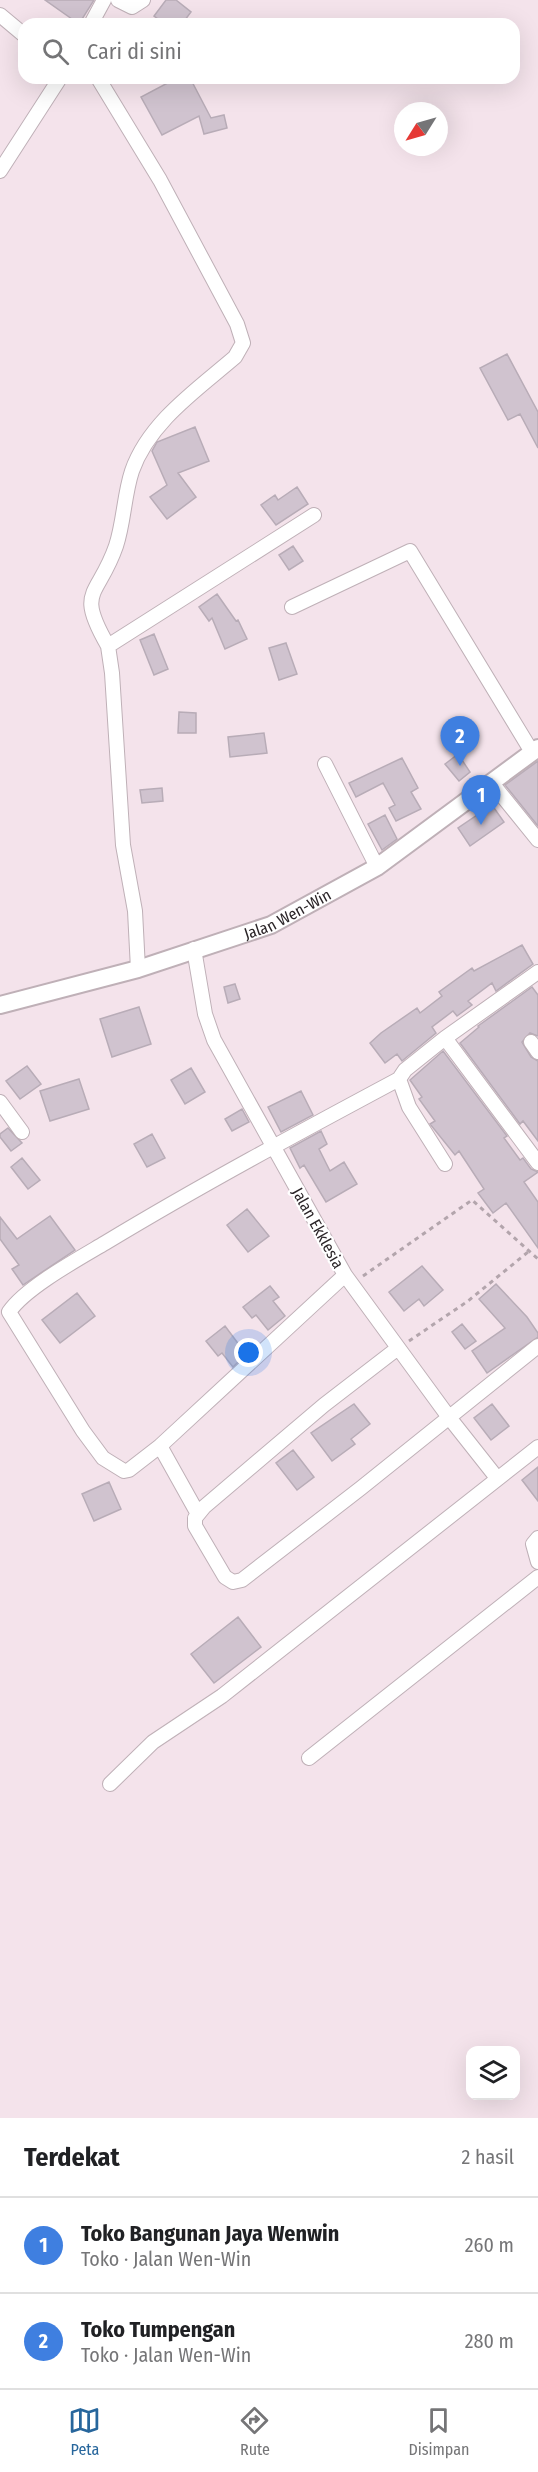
<!DOCTYPE html>
<html lang="id">
<head>
<meta charset="utf-8">
<style>
	body { margin:0; font-family:"Fira Sans Condensed",sans-serif; background:#f6f6f6; color:#202124 }
	.controls { position:absolute; right:18px; bottom:18px; display:grid; overflow:hidden; border-radius:12px; box-shadow:0 6px 24px #0002 }
	.controls button { width:54px; height:54px; display:grid; place-items:center; padding:0; border:0; border-bottom:2px solid #e0e0e0; background:#fff; color:#202124; font:30px sans-serif }
	.compass { position:absolute; left:394px; top:102px; width:54px; height:54px; border-radius:50%; background:#fff; box-shadow:0 6px 24px #0002; rotate:233deg }
	.you { position:absolute; left:249px; top:1353px; width:21px; height:21px; margin:-15px; border:4px solid #fff; border-radius:50%; background:#1a73e8; box-shadow:0 0 0 9px #1a73e833 }
	.badge { display:grid; place-items:center; width:39px; height:39px; border-radius:50%; background:#27669c; color:#fff; font-size:20px; font-weight:700 }
	.pin { position:absolute; translate:-50% -50px; filter:drop-shadow(0 2px 3px #0008) }
	.pin::after { content:''; position:absolute; top:32px; width:21px; height:18px; background:inherit; clip-path:polygon(0 0,100% 0,50% 100%) }
	.list { margin:0; padding:0; list-style:none }
	h2 { display:flex; justify-content:space-between; align-items:center; height:78px; margin:0; padding:0 24px; font-size:26px }
	h2 small { font-size:20px; font-weight:400; color:#757577 }
	.list li { display:grid; grid-template-columns:39px 1fr auto; gap:18px; align-items:center; box-sizing:border-box; height:96px; padding:0 24px; border-top:2px solid #e0e0e0 }
	.list b { display:block; font-size:22px; white-space:nowrap }
	.list p { margin:0; font-size:20px; white-space:nowrap; color:#757577 }
	.list em { font-size:20px; font-style:normal; color:#757577 }
	.icon { flex:none; width:33px; height:33px; fill:none; stroke:currentColor; stroke-width:2; stroke-linecap:round; stroke-linejoin:round }
	.map { position:relative; flex:none; width:538px; height:2118px; overflow:hidden }
	.search { position:absolute; background:#fff; box-shadow:0 6px 24px #0002; left:18px; right:18px; top:18px; height:66px; display:flex; align-items:center; gap:15px; box-sizing:border-box; padding:0 21px; border-radius:18px; color:#757577; font-size:22px }
	.sheet { height:270px; background:#fff }
	nav { display:flex; justify-content:space-around; align-items:center; box-sizing:border-box; height:84px; border-top:2px solid #e0e0e0; background:#fff; font-size:16px; color:#757577 }
	nav a { display:grid; justify-items:center; gap:3px }
	nav .on { color:#27669c }
	.map>svg:first-child { display:block }
	.building { fill:#d0c3cf; stroke:#b8acb7; stroke-width:1.5 }
	.lines { fill:none; stroke-linecap:round; stroke-linejoin:round }
	.minor-casing { stroke:#bfb0b7; stroke-width:16 }
	.tertiary-casing { stroke:#bfb0b7; stroke-width:20 }
	.path { stroke:#b3a5ac; stroke-width:3; stroke-dasharray:4.5 4.5; stroke-linecap:butt }
	.minor { stroke:#fff; stroke-width:14 }
	.tertiary { stroke:#fff; stroke-width:16 }
	.labels { text-anchor:middle; dominant-baseline:central; stroke-width:4.5; stroke-linejoin:round; paint-order:stroke }
	.street-label { font-size:16px; fill:#2b2528; stroke:#fff }
</style>
</head>
<body>
<div class="map">
<svg width="538" height="2118" viewBox="0 0 538 2118">
	<rect width="100%" height="100%" fill="#f4e3eb"/>
	<path class="building" d="M45,0H94L79,24Z
		M166,0H176L191,12L182,24H165L154,16Z
		M177,78H190L211,118L224,115L227,128L204,134L199,116L162,135L141,97Z
		M507,354L538,412V448L520,414L508,420L480,368Z
		M195,427L209,461L178,473L196,497L167,519L150,497L167,485L152,451L157,442Z
		M297,487L308,504L276,525L261,505L275,495L278,500Z
		M293,546L303,561L289,570L279,555Z
		M217,594L236,621L238,620L247,639L225,649L212,618L209,621L199,607Z
		M154,634L168,669L154,675L140,640Z
		M286,643L297,674L279,680L269,648Z
		M179,712L196,713V733H178Z
		M264,733L267,753L230,757L228,737Z
		M458,754L470,772L459,781L445,764Z
		M402,758L418,788L411,792L421,809L396,821L389,808L395,805L383,783L356,797L349,783Z
		M538,761V826L505,785Z
		M162,788L163,801L142,803L140,790Z
		M492,805L504,822L470,846L458,828Z
		M385,815L397,839L382,850L368,824Z
		M522,945L533,964L496,991L492,983L468,1001L472,1005L457,1016L453,1011L432,1027L436,1033L402,1061L397,1054L385,1063L370,1043L381,1033L417,1008L420,1013L442,996L439,992L472,968L474,971Z
		M235,984L240,999L228,1003L224,987Z
		M532,987L538,995V1036L530,1033L522,1042L531,1057L538,1061V1141L523,1121L520,1124L460,1043L479,1027L478,1026Z
		M139,1007L151,1044L112,1057L100,1019Z
		M443,1051L507,1136L504,1138L520,1160L523,1158L531,1169L538,1172L524,1182L538,1202V1248L506,1203L493,1213L478,1193L484,1189L459,1151L455,1155L430,1124L435,1121L419,1099L422,1097L410,1080Z
		M27,1066L41,1084L20,1099L6,1081Z
		M191,1068L205,1092L185,1104L171,1080Z
		M79,1079L89,1109L50,1121L40,1091Z
		M301,1091L313,1115L281,1132L268,1107Z
		M242,1109L249,1122L232,1131L225,1119Z
		M8,1128L22,1143L11,1151L0,1137V1134Z
		M321,1131L327,1144L319,1149L330,1171L344,1162L357,1184L326,1202L304,1165L300,1168L290,1148Z
		M152,1134L165,1158L147,1167L134,1144Z
		M22,1158L40,1180L28,1189L11,1167Z
		M247,1209L269,1236L248,1252L227,1225Z
		M50,1216L75,1250L23,1285L12,1269L19,1265L0,1239V1217L17,1239Z
		M422,1266L443,1290L424,1306L419,1299L404,1311L389,1292Z
		M496,1284L527,1317L538,1333V1337L487,1373L472,1351L505,1328L479,1299Z
		M270,1286L279,1297L273,1301L285,1316L268,1330L256,1315L252,1318L243,1307Z
		M77,1293L95,1316L60,1343L42,1320Z
		M462,1324L476,1341L465,1349L452,1332Z
		M225,1326L246,1354L233,1367L222,1353L218,1356L206,1341Z
		M354,1404L370,1424L351,1439L355,1444L332,1461L311,1433Z
		M492,1404L509,1426L491,1440L474,1418Z
		M293,1450L314,1477L297,1490L276,1463Z
		M538,1467V1501L522,1480Z
		M109,1482L121,1509L94,1521L82,1494Z
		M238,1617L261,1647L214,1683L191,1654Z"/>
	<g class="lines">
		<defs>
			<path id="minor" d="M118,0L132,7L143,0
				M0,15L24,35
				M91,24L104,0
				M98,78L160,180L237,324L243,343L235,357C198,389 149,422 132,471C124,495 124,522 116,546C98,598 75,589 108,646
				M0,171L60,78
				M292,607L410,551L532,752
				M325,764L377,867
				M491,782L538,840
				M194,949L205,1014L214,1040L345,1275L448,1416L497,1478
				M138,969L135,911L123,845L112,673L108,646L314,515
				M538,972L445,1038L538,1163
				M531,1042L538,1052
				M0,1102L22,1132
				M445,1164L409,1107L399,1079L405,1070L445,1038
				M345,1275L160,1446L129,1470L124,1471L103,1458L83,1431L9,1312C25,1288 78,1259 105,1243C201,1185 300,1132 399,1079
				M398,1348L324,1405L204,1507L195,1518V1526L225,1577L233,1582L242,1580L361,1488L538,1346
				M160,1446L198,1514
				M538,1538L533,1544L538,1562
				M309,1758L538,1577
				M110,1784L153,1742L222,1696L538,1447"/>
			<g id="tertiary">
				<path id="s1" d="M0,1005L138,969L271,925L377,867L538,748"/>
			</g>
		</defs>
		<use href="#minor" class="minor-casing"/>
		<use href="#tertiary" class="tertiary-casing"/>
		<path class="path" d="M363,1276L472,1200L538,1259
			M409,1341L468,1301L528,1252"/>
		<use href="#minor" class="minor"/>
		<use href="#tertiary" class="tertiary"/>
	</g>
	<g class="labels">
		<g class="street-label">
			<text stroke="none"><textPath href="#s1" startOffset="302">Jalan Wen-Win</textPath></text>
			<text transform="translate(318 1228) rotate(61)">Jalan Ekklesia</text>
		</g>
	</g>
</svg>
<div class="controls">
<button><svg class="icon" aria-label="layers" viewBox="0 0 24 24"><path d="M12 4l9 5-9 5-9-5zM3 14l9 5 9-5"/></svg></button>
</div>
<svg class="compass" viewBox="-18 -18 36 36"><path d="M0-13l5 13h-10z" fill="#e53935"/><path d="M0 13l5-13h-10z" fill="#757577"/></svg>
<div class="you"></div>
<div class="pin badge" style="left:481px;top:825px;background:#3f7fe0">1</div>
<div class="pin badge" style="left:460px;top:766px;background:#3f7fe0">2</div>
<div class="search"><svg class="icon" aria-label="search" viewBox="0 0 24 24"><circle cx="10" cy="10" r="6"/><path d="M15 15l6 6"/></svg>Cari di sini</div>
</div>
<section class="sheet">
<h2>Terdekat<small>2 hasil</small></h2>
<ul class="list">
<li><span class="badge" style="background:#3f7fe0">1</span><div><b>Toko Bangunan Jaya Wenwin</b><p>Toko · Jalan Wen-Win</p></div><em>260 m</em></li>
<li><span class="badge" style="background:#3f7fe0">2</span><div><b>Toko Tumpengan</b><p>Toko · Jalan Wen-Win</p></div><em>280 m</em></li>
</ul>
</section>
<nav>
<a class="on"><svg class="icon" aria-label="map" viewBox="0 0 24 24"><path d="M3 6l6-2 6 2 6-2v14l-6 2-6-2-6 2zM9 4v14M15 6v14"/></svg>Peta</a>
<a><svg class="icon" aria-label="directions" viewBox="0 0 24 24"><path d="M12 3l9 9-9 9-9-9zM9 14v-3h6M13 9l2 2-2 2"/></svg>Rute</a>
<a><svg class="icon" aria-label="saved" viewBox="0 0 24 24"><path d="M7 4h10v16l-5-4-5 4z"/></svg>Disimpan</a>
</nav>
</body>
</html>
